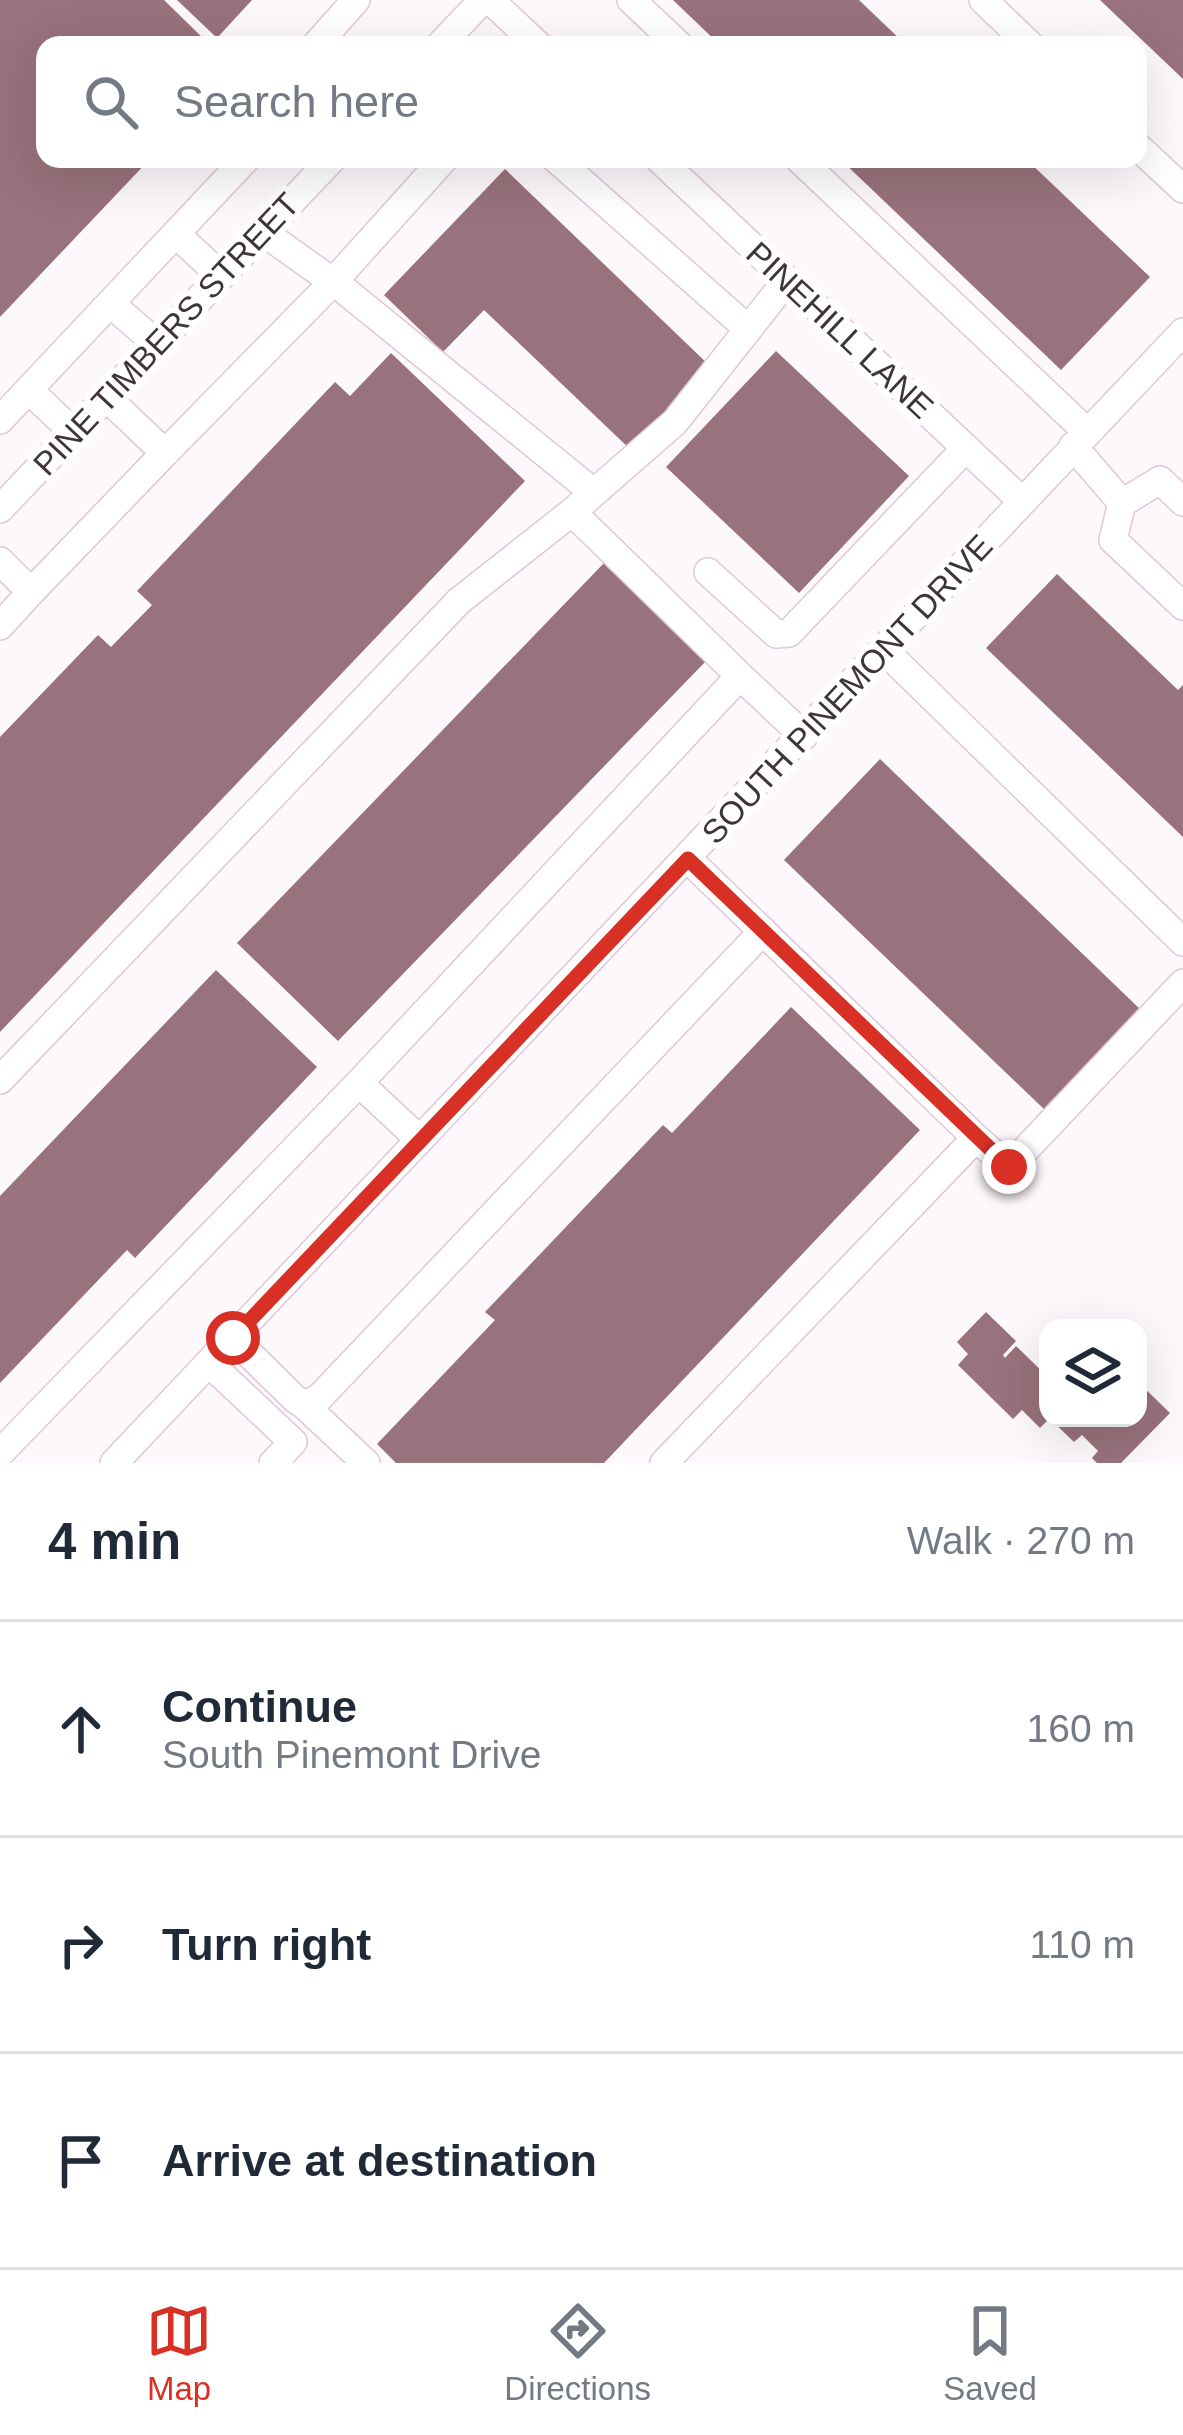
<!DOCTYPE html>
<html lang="en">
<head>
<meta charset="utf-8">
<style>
	body { margin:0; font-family:Arial,sans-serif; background:#f2f2f3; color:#1f2937 }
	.controls { position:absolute; right:36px; bottom:36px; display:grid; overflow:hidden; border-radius:24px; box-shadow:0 12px 48px #0002 }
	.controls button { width:108px; height:108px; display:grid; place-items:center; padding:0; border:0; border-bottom:3px solid #e0e1e3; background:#fff; color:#1f2937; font:60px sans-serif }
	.stop { position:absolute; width:36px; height:36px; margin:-27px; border:9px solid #d93025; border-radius:50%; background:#fff }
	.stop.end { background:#d93025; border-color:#fff; box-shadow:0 3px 12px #0008 }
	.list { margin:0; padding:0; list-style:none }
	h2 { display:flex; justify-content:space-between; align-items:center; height:156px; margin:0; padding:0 48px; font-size:51px }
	h2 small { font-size:39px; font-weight:400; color:#747a83 }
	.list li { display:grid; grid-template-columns:78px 1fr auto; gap:36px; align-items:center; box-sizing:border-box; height:216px; padding:0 48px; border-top:3px solid #e0e1e3 }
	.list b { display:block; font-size:45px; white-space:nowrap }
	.list p { margin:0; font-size:39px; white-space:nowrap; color:#747a83 }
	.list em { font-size:39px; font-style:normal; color:#747a83 }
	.icon { flex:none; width:66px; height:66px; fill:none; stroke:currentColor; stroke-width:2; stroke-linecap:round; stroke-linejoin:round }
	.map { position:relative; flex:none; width:1183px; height:1463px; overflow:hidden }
	.search { position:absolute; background:#fff; box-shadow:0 12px 48px #0002; left:36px; right:36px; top:36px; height:132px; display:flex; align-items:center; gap:30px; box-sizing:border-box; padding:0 42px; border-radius:24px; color:#747a83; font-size:45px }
	.sheet { height:804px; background:#fff }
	nav { display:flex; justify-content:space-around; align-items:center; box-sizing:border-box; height:168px; border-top:3px solid #e0e1e3; background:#fff; font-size:33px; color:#747a83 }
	nav a { display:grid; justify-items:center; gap:6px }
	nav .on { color:#d93025 }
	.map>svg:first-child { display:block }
	.building { fill:#98727c }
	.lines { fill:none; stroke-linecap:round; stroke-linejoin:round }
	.minor-casing { stroke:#e0c7d7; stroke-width:30 }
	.minor { stroke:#fff; stroke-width:27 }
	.route { stroke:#d93025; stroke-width:15 }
	.labels { text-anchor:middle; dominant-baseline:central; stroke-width:12; stroke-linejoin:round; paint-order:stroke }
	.street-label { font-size:33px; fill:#3e343a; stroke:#fff }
</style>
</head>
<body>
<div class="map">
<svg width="1183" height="1463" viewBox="0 0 1183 1463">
	<rect width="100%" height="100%" fill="#fdf8fb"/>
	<path class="building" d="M0,0H164L210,45H45V159H150L0,317Z
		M177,0H252L217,38Z
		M673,0H859L906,45H720Z
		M1100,0H1183V79Z
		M840,159H1026L1150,277L1061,370Z
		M505,169L712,368L632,451L484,310L443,352L384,295Z
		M776,351L909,476L799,593L666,467Z
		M391,353L525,481L0,1032V737L98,635L111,647L152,605L137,591L335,382L350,396Z
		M604,563L706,661L338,1041L237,943Z
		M1057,574L1178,690L1183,685V837L986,648Z
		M880,759L1142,1011L1046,1111L784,860Z
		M216,970L317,1067L135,1258L127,1250L0,1383V1196Z
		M791,1007L920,1130L604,1463H396L377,1444L495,1320L485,1312L663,1125L672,1133Z
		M986,1312L1016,1341L1003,1355L1005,1358L1016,1346L1048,1377V1420L1040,1428L1022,1410L1013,1419L958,1365L968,1354L957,1342Z
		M1138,1382L1170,1413L1121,1463H1097L1092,1458L1098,1451L1082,1435L1074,1442L1049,1418H1138Z"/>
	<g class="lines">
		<defs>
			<path id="minor" d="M490,0L538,45
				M631,0L679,45
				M983,0L1030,45
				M316,45L356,0
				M440,45L483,0
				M1138,147L1183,189
				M556,159L748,329
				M659,159L1022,501
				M799,159L1087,432
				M263,232L343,289L593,492
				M176,234L221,276
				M111,304L157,344
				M29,390L73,432
				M106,397L165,453L333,282L444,159
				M0,420L246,159
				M1073,446L1122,503L1113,540L1183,606
				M1122,503L1160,480L1183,502
				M0,509L332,159
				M572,512L740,676
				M0,561L31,592L165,453
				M708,572L776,634L789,633L966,448
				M0,626L31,592
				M884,650L1183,942
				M0,1080L459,601L572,512L675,422L787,280
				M359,1083L419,1139
				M976,1138L1009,1167L1183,983
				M233,1338L295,1399L304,1405L319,1398L763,931
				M209,1363L293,1442L273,1463
				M304,1405L366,1463
				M0,1453L359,1083L740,676L804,736
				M114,1463L1183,332
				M664,1463L976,1138L688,859"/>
		</defs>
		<use href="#minor" class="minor-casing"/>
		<use href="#minor" class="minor"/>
	</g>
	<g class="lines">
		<path class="route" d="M233,1338L688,859L1009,1167"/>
	</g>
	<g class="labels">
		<g class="street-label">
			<text transform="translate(840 330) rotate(43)">PINEHILL LANE</text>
			<text transform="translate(166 334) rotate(-47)">PINE TIMBERS STREET</text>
			<text transform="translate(847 689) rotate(-47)">SOUTH PINEMONT DRIVE</text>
		</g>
	</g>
</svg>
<div class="controls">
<button><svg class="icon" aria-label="layers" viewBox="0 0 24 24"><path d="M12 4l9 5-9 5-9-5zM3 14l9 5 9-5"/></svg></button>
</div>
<div class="stop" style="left:233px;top:1338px"></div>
<div class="stop end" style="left:1009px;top:1167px"></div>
<div class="search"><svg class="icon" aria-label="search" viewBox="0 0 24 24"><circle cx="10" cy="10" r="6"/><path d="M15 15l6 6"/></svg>Search here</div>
</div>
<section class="sheet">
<h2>4 min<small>Walk · 270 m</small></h2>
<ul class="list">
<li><svg class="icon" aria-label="ahead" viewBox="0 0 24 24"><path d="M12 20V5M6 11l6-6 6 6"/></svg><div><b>Continue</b><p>South Pinemont Drive</p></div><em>160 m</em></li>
<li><svg class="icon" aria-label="right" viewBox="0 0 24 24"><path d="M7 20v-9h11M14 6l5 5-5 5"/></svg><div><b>Turn right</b></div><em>110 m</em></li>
<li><svg class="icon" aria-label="arrive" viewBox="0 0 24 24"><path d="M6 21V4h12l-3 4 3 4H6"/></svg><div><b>Arrive at destination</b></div></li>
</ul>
</section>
<nav>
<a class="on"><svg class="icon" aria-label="map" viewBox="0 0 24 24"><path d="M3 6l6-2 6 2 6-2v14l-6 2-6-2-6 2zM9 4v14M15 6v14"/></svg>Map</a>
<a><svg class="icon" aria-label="directions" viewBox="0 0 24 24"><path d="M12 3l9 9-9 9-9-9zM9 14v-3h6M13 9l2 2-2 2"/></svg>Directions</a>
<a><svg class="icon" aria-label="saved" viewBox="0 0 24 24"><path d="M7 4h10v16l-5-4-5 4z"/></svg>Saved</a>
</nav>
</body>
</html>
